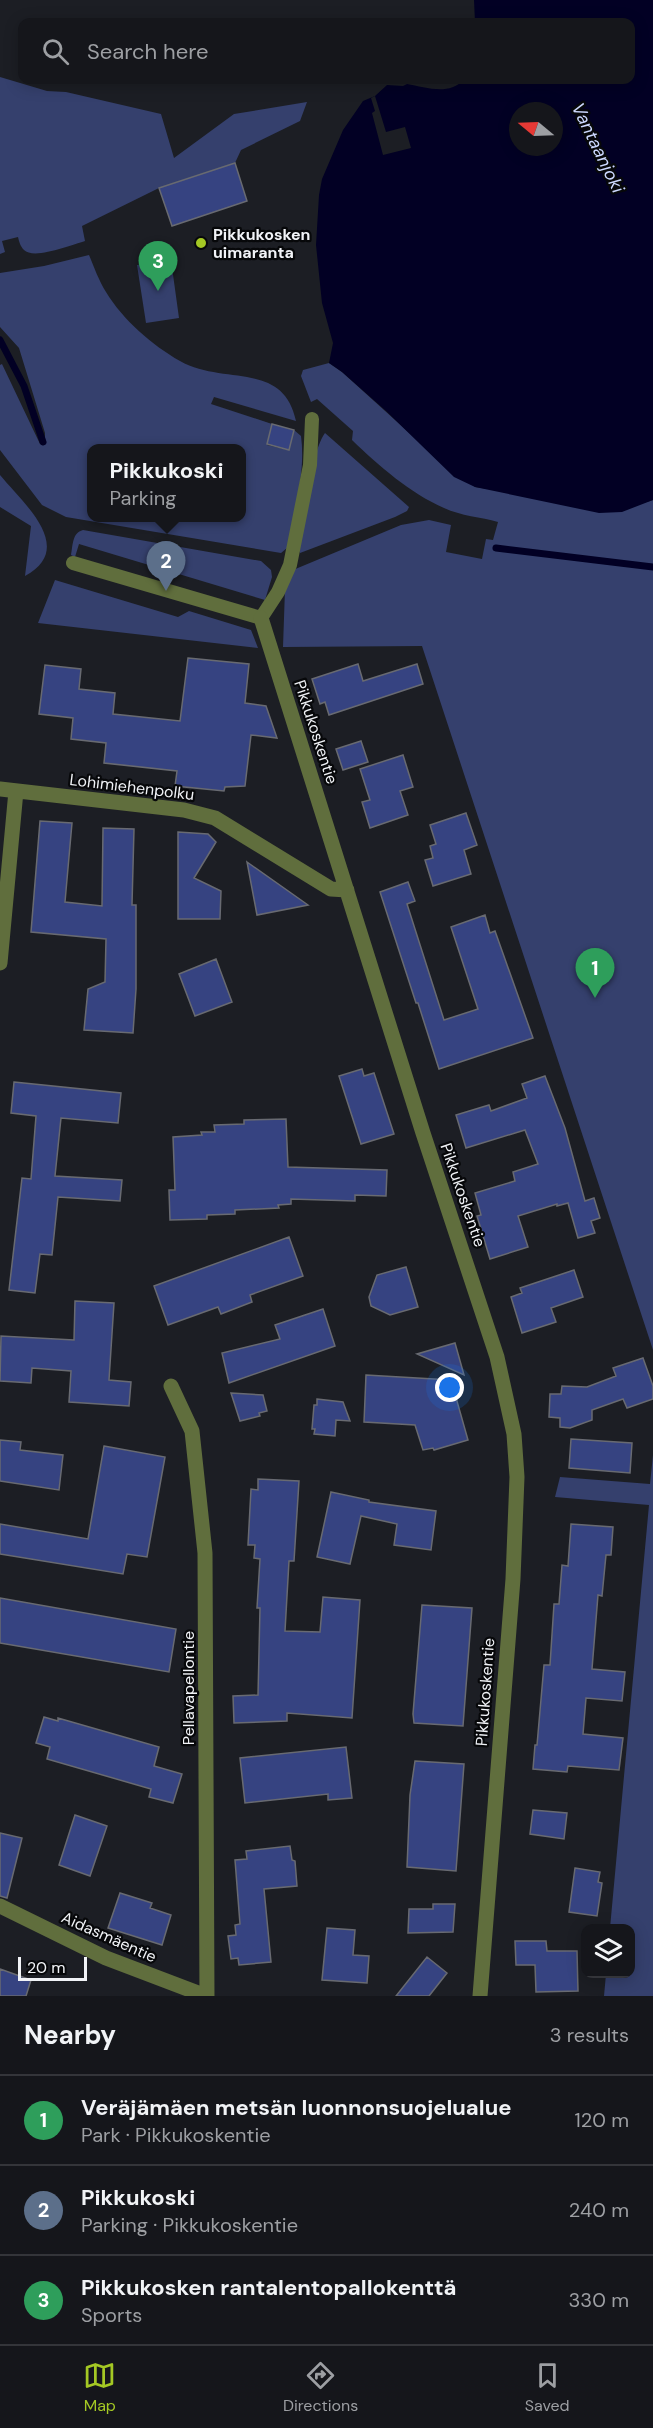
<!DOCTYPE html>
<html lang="en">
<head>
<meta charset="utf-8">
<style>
	body { margin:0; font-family:"DM Sans",sans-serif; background:#222328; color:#f1f3f6 }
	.controls { position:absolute; right:18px; bottom:18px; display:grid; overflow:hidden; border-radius:12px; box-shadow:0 3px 15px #0003 }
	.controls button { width:54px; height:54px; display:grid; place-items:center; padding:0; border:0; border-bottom:2px solid #34353a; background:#15161b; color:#f1f3f6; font:30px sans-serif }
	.compass { position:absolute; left:509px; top:102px; width:54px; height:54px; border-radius:50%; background:#15161b; box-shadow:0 3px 15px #0003; rotate:289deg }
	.scale { position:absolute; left:18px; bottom:15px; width:69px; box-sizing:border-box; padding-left:6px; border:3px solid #f1f3f7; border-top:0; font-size:16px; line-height:21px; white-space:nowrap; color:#f1f3f7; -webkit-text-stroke:4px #07080a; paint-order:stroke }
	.you { position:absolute; left:450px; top:1388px; width:21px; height:21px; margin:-15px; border:4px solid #fff; border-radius:50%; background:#1a73e8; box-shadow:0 0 0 9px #1a73e833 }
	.badge { display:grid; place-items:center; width:39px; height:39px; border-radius:50%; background:#a4c824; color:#fff; font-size:20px; font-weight:700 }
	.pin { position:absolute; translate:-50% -50px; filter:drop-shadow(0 2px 3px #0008) }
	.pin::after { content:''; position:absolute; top:32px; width:21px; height:18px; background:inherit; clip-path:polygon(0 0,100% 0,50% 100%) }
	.popup { position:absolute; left:87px; top:444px; width:159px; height:78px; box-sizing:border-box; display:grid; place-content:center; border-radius:12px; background:#15161b; filter:drop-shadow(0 2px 4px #0005); font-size:20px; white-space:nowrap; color:#9d9fa3 }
	.popup b { font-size:22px; color:#f1f3f6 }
	.popup::after { content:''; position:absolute; left:50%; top:100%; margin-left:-12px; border:12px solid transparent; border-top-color:#15161b }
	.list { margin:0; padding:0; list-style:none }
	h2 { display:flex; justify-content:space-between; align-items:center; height:78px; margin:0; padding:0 24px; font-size:26px }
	h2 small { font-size:20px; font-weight:400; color:#9d9fa3 }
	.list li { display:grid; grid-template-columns:39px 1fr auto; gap:18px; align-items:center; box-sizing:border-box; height:90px; padding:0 24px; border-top:2px solid #34353a }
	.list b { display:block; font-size:22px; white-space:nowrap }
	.list p { margin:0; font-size:20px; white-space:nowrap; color:#9d9fa3 }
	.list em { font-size:20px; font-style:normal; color:#9d9fa3 }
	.icon { flex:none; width:33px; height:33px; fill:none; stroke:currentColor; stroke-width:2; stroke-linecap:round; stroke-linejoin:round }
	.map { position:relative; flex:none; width:653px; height:1996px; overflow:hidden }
	.search { position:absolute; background:#15161b; box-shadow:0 3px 15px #0003; left:18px; right:18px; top:18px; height:66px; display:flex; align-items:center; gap:15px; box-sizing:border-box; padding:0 21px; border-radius:12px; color:#9d9fa3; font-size:22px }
	.sheet { height:348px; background:#15161b }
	nav { display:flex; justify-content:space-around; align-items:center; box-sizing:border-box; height:84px; border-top:2px solid #34353a; background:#15161b; font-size:16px; color:#9d9fa3 }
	nav a { display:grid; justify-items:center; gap:3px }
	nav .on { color:#a4c824 }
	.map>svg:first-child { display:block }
	.green { fill:#35406d; fill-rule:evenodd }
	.water { fill:#020024; fill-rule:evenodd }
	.pier { fill:#1c1e24 }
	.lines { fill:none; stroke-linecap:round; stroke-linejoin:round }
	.stream { stroke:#020024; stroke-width:7 }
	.building { fill:#364381; stroke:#686a71; stroke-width:1.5 }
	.service { stroke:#606e3d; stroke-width:14 }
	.minor { stroke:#606e3d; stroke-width:15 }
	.poi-dot { fill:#a4c824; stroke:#07080a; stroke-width:2 }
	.labels { text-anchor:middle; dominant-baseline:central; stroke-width:4.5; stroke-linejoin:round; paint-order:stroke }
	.poi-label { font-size:16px; font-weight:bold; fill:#f1f3f7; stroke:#07080a; text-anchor:start }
	.street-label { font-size:16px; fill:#f1f3f7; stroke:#07080a }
	.water-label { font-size:18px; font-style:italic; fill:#ccd8fe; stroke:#07080a }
</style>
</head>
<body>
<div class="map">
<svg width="653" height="1996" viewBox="0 0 653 1996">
	<rect width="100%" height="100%" fill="#1c1e24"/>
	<path class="green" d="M0,77L47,91L66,92L161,114L174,158L234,114L307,102L300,121L241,150L235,163L159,188L82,226L85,241C71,245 34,260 24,250C20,246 19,241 18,237L2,241L5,252L0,254Z
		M89,255C94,267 99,281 106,292C123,320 152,345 180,361C224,386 283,360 296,421L214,397L211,404L272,424L267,445L288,450L294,430L301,436C306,472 294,513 287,548L281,553L66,517L42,505L0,450V365L2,364L40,444L45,445V433L19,348L0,327V273L44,266ZM91,448H241V518H91Z
		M171,260L179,318L146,323L137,265Z
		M329,363L342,372L416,439L475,487L507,492L640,504L653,500V1350L422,646L283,647L285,589L293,570L401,525L429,520L451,525L446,552L482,559L486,539L493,540L498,522C481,517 461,516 444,508C410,493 379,466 352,440L353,431L317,399L311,402L301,376L303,370Z
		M325,433L409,507L407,511L395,517L300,553L299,550C304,521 310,454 325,433Z
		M0,475C23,503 77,548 25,576L31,526L0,507Z
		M83,530L261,561L271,570L272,577L265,600L79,544L75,557L71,555C73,545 72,533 83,530Z
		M55,580L178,617L189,611L251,630L258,648L38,623Z
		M653,1455V1996H604L606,1974H630V1928H610L649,1505L555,1497L560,1477L650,1484Z"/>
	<path class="water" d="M474,0H653V500L622,512L599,513L475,487L454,477L386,411L342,372L329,363L333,343L322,303L316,245L319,195L322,179L343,130L363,101L375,96L387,85L403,86L407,84C425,87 449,96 463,80H630V22H475ZM518,111H554V147H518Z"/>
	<path class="pier" d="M375,96L386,132L405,127L411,148L383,155L372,113L375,111L371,98Z"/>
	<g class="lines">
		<path class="stream" d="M0,340L24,386L43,442
			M496,548L653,567"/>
	</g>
	<path class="building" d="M235,163L247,201L172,226L159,188Z
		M272,424L294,430L289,450L267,444Z
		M188,658L249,664L245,703L266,706L277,738L251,735L245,786L225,787L224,791L175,786L177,771L104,763L106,743L71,739L73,718L39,714L45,665L81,669L79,689L115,693L113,714L180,721Z
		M358,664L363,681L417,664L423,684L329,715L325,702L320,704L312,679Z
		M361,741L368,762L343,770L336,749Z
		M403,755L413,787L400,791L408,815L370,828L362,802L370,800L360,769Z
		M466,813L477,845L464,850L471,874L433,886L425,860L433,858L430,846L436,844L430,825Z
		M40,821L72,823L65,902L102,906L103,828L134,829L132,905H136V989L133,1033L84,1030L88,989L105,982L106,939L31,932Z
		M178,832L208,834L216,842L194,878L221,891L220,919H178Z
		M247,862L308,905L257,915Z
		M408,882L415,901L407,904L444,1020L478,1009L451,927L485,915L490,933L495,931L533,1038L439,1069L418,1003H416L380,892Z
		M216,959L232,1002L195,1016L179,974Z
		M362,1069L364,1076L374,1073L394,1134L361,1144L339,1076Z
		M545,1076L565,1128L585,1201L594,1198L600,1218L591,1221L595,1233L578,1238L568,1203L557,1206V1204L518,1216L528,1247L490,1259L477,1216L481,1215L475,1193L515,1181L513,1172L538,1164L525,1130L466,1148L456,1115L489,1105L491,1111L527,1098L522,1084Z
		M14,1082L121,1093L118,1123L61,1118L55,1176L122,1180L120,1201L58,1197L52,1255L40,1254L35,1293L9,1290L22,1178L31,1179L36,1116L11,1113Z
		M286,1119L288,1167L387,1170L386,1196L355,1195V1201L291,1199V1204L278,1205L279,1208L235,1210V1214L207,1215V1219L170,1220L169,1190H175L173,1137L202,1135L201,1132H215L214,1125L244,1124V1120Z
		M289,1237L303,1276L250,1295L252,1302L221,1314L218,1307L168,1325L154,1286Z
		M406,1267L418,1307L390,1315L371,1306L369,1297L377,1275Z
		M574,1270L583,1297L551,1308L556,1322L522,1333L511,1297L522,1293L520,1288Z
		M75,1301L114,1303L109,1380L131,1382L129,1406L69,1402L71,1371L32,1368L31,1383L0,1381L1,1336L74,1340Z
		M323,1309L335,1346L229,1383L222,1353L280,1339L275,1325Z
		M455,1343L464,1375L417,1354Z
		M643,1358L653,1386V1399L627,1408L623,1399L592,1410V1420L570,1428L560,1427V1418L549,1417L550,1394H561L562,1386L587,1387L616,1376L613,1368Z
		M366,1375L451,1380L468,1440L434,1450L433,1448L423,1450L415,1425L364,1422Z
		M231,1393L263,1395L267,1411L259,1413L260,1416L240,1421Z
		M317,1399L343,1402L350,1421L336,1420L335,1436L314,1434L315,1429H312L314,1405H317Z
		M571,1439L632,1443L630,1473L569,1468Z
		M0,1440L21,1442L20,1450L63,1455L59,1490L0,1481Z
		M104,1446L165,1457L147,1557L127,1554L123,1574L0,1554V1524L88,1539Z
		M258,1479L299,1481L294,1561H289L285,1631L320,1632L323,1597L360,1600L352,1718L287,1713V1721L234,1723L233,1696L258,1695L260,1608H257L260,1559L254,1558L255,1545H248L251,1489L258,1490Z
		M331,1492L369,1500V1502L436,1511L431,1550L394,1545L397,1524L361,1516L350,1564L317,1557Z
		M571,1524L613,1527L611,1555H606L602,1596L598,1595L592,1669L625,1672L622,1701L586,1698L583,1734L623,1738L619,1770L568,1766L567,1772L533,1769L535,1745H537L544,1665H550L554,1604H559L562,1565L568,1566Z
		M0,1598L176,1629L169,1672L0,1643Z
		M422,1605L472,1608L463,1726L414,1723L413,1714Z
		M44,1717L58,1721V1718L159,1747L154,1766L182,1774L173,1803L149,1797L151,1789L47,1759L50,1747L36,1743Z
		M346,1747L352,1798L328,1800V1794L245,1803L240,1758Z
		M415,1761L464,1764L456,1871L407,1867L410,1795Z
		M533,1810L567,1813L564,1839L530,1834Z
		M75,1815L107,1826L90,1876L59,1865Z
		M0,1833L22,1838L7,1898L0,1896Z
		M290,1846L292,1860L295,1861L297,1886L264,1889L271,1962L239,1965L238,1958L231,1959L228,1936L236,1935L235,1925L240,1924L235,1860L247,1859L246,1851Z
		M575,1868L600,1872L598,1882L602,1883L597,1916L569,1912Z
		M120,1893L152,1903L150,1908L171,1915L162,1945L108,1928Z
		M433,1904H455L453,1932L408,1933L409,1909H433Z
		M327,1928L355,1930L353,1955L369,1956L367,1983L322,1980Z
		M515,1941H546L547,1951H577L578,1991L536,1992L535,1965H516Z
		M427,1957L447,1973L429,1996H396Z
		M0,1969L31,1980L26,1996H0Z"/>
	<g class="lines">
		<path class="service" d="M73,563L261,618L278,592L290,565L310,465L312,419"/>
		<path class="minor" d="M261,618L423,1133L497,1357L514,1434L517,1477L513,1579L480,1996
			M0,789L184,810L215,818L331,889L347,890
			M0,963L16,791
			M171,1386L192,1431L205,1553L207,1996
			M0,1906L106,1958L206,1996"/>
	</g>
	<circle class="poi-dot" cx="201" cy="243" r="6"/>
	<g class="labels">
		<g class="poi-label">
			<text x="213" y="234">Pikkukosken<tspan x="213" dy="18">uimaranta</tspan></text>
		</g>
		<g class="street-label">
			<text transform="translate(316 732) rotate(72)">Pikkukoskentie</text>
			<text transform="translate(132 787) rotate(7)">Lohimiehenpolku</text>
			<text transform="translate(463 1195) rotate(71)">Pikkukoskentie</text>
			<text transform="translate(188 1688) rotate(-90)">Pellavapellontie</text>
			<text transform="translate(485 1692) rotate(-86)">Pikkukoskentie</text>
			<text transform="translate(109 1937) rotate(24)">Aidasmäentie</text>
		</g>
		<g class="water-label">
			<text transform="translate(598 148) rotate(64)">Vantaanjoki</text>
		</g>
	</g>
</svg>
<div class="controls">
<button><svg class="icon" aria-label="layers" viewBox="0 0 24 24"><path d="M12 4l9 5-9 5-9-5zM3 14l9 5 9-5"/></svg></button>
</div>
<svg class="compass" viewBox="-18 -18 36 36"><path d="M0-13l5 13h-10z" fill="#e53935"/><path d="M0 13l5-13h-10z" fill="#9d9fa3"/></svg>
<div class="scale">20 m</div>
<div class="you"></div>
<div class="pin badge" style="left:595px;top:998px;background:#2e9e5b">1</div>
<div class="pin badge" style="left:166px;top:591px;background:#5c6f8a">2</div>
<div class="popup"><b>Pikkukoski</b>Parking</div>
<div class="pin badge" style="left:158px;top:291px;background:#2e9e5b">3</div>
<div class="search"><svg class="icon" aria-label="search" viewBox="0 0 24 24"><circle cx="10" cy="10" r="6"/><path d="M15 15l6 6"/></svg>Search here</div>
</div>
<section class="sheet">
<h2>Nearby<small>3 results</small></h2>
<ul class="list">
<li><span class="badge" style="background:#2e9e5b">1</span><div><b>Veräjämäen metsän luonnonsuojelualue</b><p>Park · Pikkukoskentie</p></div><em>120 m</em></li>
<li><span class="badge" style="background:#5c6f8a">2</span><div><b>Pikkukoski</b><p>Parking · Pikkukoskentie</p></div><em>240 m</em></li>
<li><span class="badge" style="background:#2e9e5b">3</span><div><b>Pikkukosken rantalentopallokenttä</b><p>Sports</p></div><em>330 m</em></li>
</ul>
</section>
<nav>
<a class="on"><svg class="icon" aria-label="map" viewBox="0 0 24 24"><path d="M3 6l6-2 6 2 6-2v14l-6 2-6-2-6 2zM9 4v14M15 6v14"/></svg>Map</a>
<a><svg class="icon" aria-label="directions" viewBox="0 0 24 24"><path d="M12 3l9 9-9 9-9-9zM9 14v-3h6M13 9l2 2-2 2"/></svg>Directions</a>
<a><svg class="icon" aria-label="saved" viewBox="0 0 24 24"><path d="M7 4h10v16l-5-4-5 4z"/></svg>Saved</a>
</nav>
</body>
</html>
